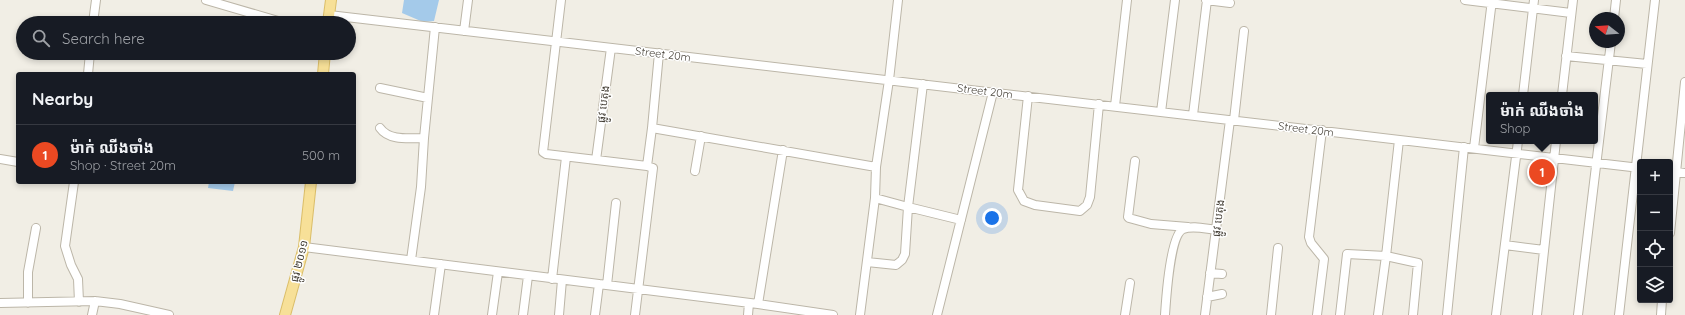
<!DOCTYPE html>
<html lang="en">
<head>
<meta charset="utf-8">
<style>
	body { margin:0; font-family:Quicksand,"Noto Sans Khmer",sans-serif; background:#20242c; color:#f1f3f6 }
	.controls { position:absolute; right:12px; bottom:12px; display:grid; overflow:hidden; border-radius:4px; box-shadow:0 2px 6px #0003 }
	.controls button { width:36px; height:36px; display:grid; place-items:center; padding:0; border:0; border-bottom:1px solid #363941; background:#171b24; color:#f1f3f6; font:20px sans-serif }
	.compass { position:absolute; left:1589px; top:12px; width:36px; height:36px; border-radius:50%; background:#171b24; box-shadow:0 2px 6px #0003; rotate:287deg }
	.you { position:absolute; left:992px; top:218px; width:14px; height:14px; margin:-10px; border:3px solid #fff; border-radius:50%; background:#1a73e8; box-shadow:0 0 0 6px #1a73e833 }
	.badge { display:grid; place-items:center; width:26px; height:26px; border-radius:50%; background:#eb4922; color:#fff; font-size:13px; font-weight:700 }
	.pin { position:absolute; translate:-50% -50%; border:2px solid #fff; box-shadow:0 1px 4px #0006 }
	.popup { position:absolute; left:1486px; top:92px; width:112px; height:52px; box-sizing:border-box; display:grid; place-content:center; border-radius:4px; background:#171b24; filter:drop-shadow(0 1px 3px #0005); font-size:13px; white-space:nowrap; color:#9ea1a6 }
	.popup b { font-size:15px; color:#f1f3f6 }
	.popup::after { content:''; position:absolute; left:50%; top:100%; margin-left:-8px; border:8px solid transparent; border-top-color:#171b24 }
	.list { margin:0; padding:0; list-style:none }
	h2 { display:flex; justify-content:space-between; align-items:center; height:52px; margin:0; padding:0 16px; font-size:17px }
	h2 small { font-size:13px; font-weight:400; color:#9ea1a6 }
	.list li { display:grid; grid-template-columns:26px 1fr auto; gap:12px; align-items:center; box-sizing:border-box; height:60px; padding:0 16px; border-top:1px solid #363941 }
	.list b { display:block; font-size:15px; white-space:nowrap }
	.list p { margin:0; font-size:13px; white-space:nowrap; color:#9ea1a6 }
	.list em { font-size:13px; font-style:normal; color:#9ea1a6 }
	.icon { flex:none; width:22px; height:22px; fill:none; stroke:currentColor; stroke-width:2; stroke-linecap:round; stroke-linejoin:round }
	.map { position:relative; flex:none; width:1685px; height:315px; overflow:hidden }
	.search { position:absolute; background:#171b24; box-shadow:0 2px 6px #0003; left:16px; top:16px; width:340px; height:44px; display:flex; align-items:center; gap:10px; box-sizing:border-box; padding:0 14px; border-radius:22px; color:#9ea1a6; font-size:15px }
	.panel { position:absolute; background:#171b24; box-shadow:0 2px 6px #0003; left:16px; top:72px; width:340px; height:112px; border-radius:4px }
	.map>svg:first-child { display:block }
	.water { fill:#a4caea }
	.lines { fill:none; stroke-linecap:round; stroke-linejoin:round }
	.minor-casing { stroke:#bcb6a8; stroke-width:10 }
	.major-casing { stroke:#dbbe69; stroke-width:12 }
	.minor { stroke:#fff; stroke-width:8 }
	.major { stroke:#f7e098; stroke-width:10 }
	.labels { text-anchor:middle; dominant-baseline:central; stroke-width:3; stroke-linejoin:round; paint-order:stroke }
	.street-label { font-size:11px; fill:#433e35; stroke:#fff }
</style>
</head>
<body>
<div class="map">
<svg width="1685" height="315" viewBox="0 0 1685 315">
	<rect width="100%" height="100%" fill="#f1eee5"/>
	<path class="water" d="M404,0H439L434,21L423,22L402,13Z
		M209,182H235L233,191L208,188Z"/>
	<g class="lines">
		<defs>
			<path id="minor" d="M206,0L285,23
				M561,0L543,152L546,154L647,166L653,168L635,315
				M1206,0L1230,3
				M1465,0L1571,13
				M329,15L1640,168
				M1614,18L1616,0
				M93,23L96,0
				M464,31L468,0
				M1566,56L1647,64
				M88,74L90,53
				M923,84L908,207L961,220
				M380,88L428,98
				M1523,95L1534,0
				M1562,95L1573,0
				M1028,96L1018,190L1024,201L1035,205L1080,211L1087,205L1090,197L1099,104
				M1115,106L1127,0
				M1161,112L1175,0
				M1193,115L1207,0
				M1234,120L1244,31
				M380,128C389,141 409,138 424,138L435,27
				M652,128L876,167
				M1474,148L1492,0
				M0,159L18,162
				M596,160L611,48
				M1135,161L1128,217L1129,218L1151,224L1188,227
				M647,166L652,128L659,53
				M695,171L701,136
				M1670,171L1685,173
				M74,182L65,246L71,265L78,279L79,302
				M1670,233L1685,82
				M1505,245L1544,250
				M304,247L758,304L833,315
				M411,260L421,187L424,138
				M867,262L896,265L902,260L905,254L908,207L875,198L876,167L889,80L898,0
				M1210,273L1222,274
				M552,279L566,157
				M607,285L616,203
				M1207,297L1222,294
				M0,303L95,301L120,304L169,315
				M28,303V272L36,228
				M758,304L783,150
				M92,315L95,301
				M434,315L441,264
				M492,315L498,272
				M523,315L528,276
				M559,315L562,280
				M595,315L599,284
				M748,315L749,303
				M860,315L875,198
				M937,315L993,92
				M1125,315L1130,283
				M1165,315C1166,300 1170,235 1183,229C1193,225 1206,229 1217,230
				M1205,315L1230,120
				M1271,315L1278,248
				M1317,315L1324,259L1311,243L1309,237L1322,130
				M1340,315L1347,254L1386,256L1399,140
				M1378,315L1386,256L1418,263L1413,315
				M1447,315L1464,147
				M1496,315L1518,141
				M1537,315L1556,141
				M1578,315L1611,42
				M1619,315L1655,0
				M1661,315L1662,300"/>
			<path id="major" d="M328,23L331,0
				M323,74L325,53
				M285,315L304,247L311,182"/>
		</defs>
		<use href="#minor" class="minor-casing"/>
		<use href="#major" class="major-casing"/>
		<use href="#minor" class="minor"/>
		<use href="#major" class="major"/>
	</g>
	<g class="labels">
		<g class="street-label">
			<text transform="translate(663 54) rotate(7)">Street 20m</text>
			<text transform="translate(985 91) rotate(7)">Street 20m</text>
			<text transform="translate(603 104) rotate(-83)">ផ្លូវ បេតុង</text>
			<text transform="translate(1306 129) rotate(7)">Street 20m</text>
			<text transform="translate(1218 218) rotate(-83)">ផ្លូវ បេតុង</text>
			<text transform="translate(299 261) rotate(-76)">ផ្លូវ ២០១១</text>
		</g>
	</g>
</svg>
<div class="controls">
<button>+</button>
<button>−</button>
<button><svg class="icon" aria-label="locate" viewBox="0 0 24 24"><circle cx="12" cy="12" r="6"/><path d="M12 2v4M12 18v4M2 12h4M18 12h4"/></svg></button>
<button><svg class="icon" aria-label="layers" viewBox="0 0 24 24"><path d="M12 4l9 5-9 5-9-5zM3 14l9 5 9-5"/></svg></button>
</div>
<svg class="compass" viewBox="-18 -18 36 36"><path d="M0-13l5 13h-10z" fill="#e53935"/><path d="M0 13l5-13h-10z" fill="#9ea1a6"/></svg>
<div class="you"></div>
<div class="pin badge" style="left:1542px;top:172px">1</div>
<div class="popup"><b>ម៉ាក់ ឈីងចាំង</b>Shop</div>
<div class="search"><svg class="icon" aria-label="search" viewBox="0 0 24 24"><circle cx="10" cy="10" r="6"/><path d="M15 15l6 6"/></svg>Search here</div>
<section class="panel">
<h2>Nearby<small></small></h2>
<ul class="list">
<li><span class="badge">1</span><div><b>ម៉ាក់ ឈីងចាំង</b><p>Shop · Street 20m</p></div><em>500 m</em></li>
</ul>
</section>
</div>
</body>
</html>
